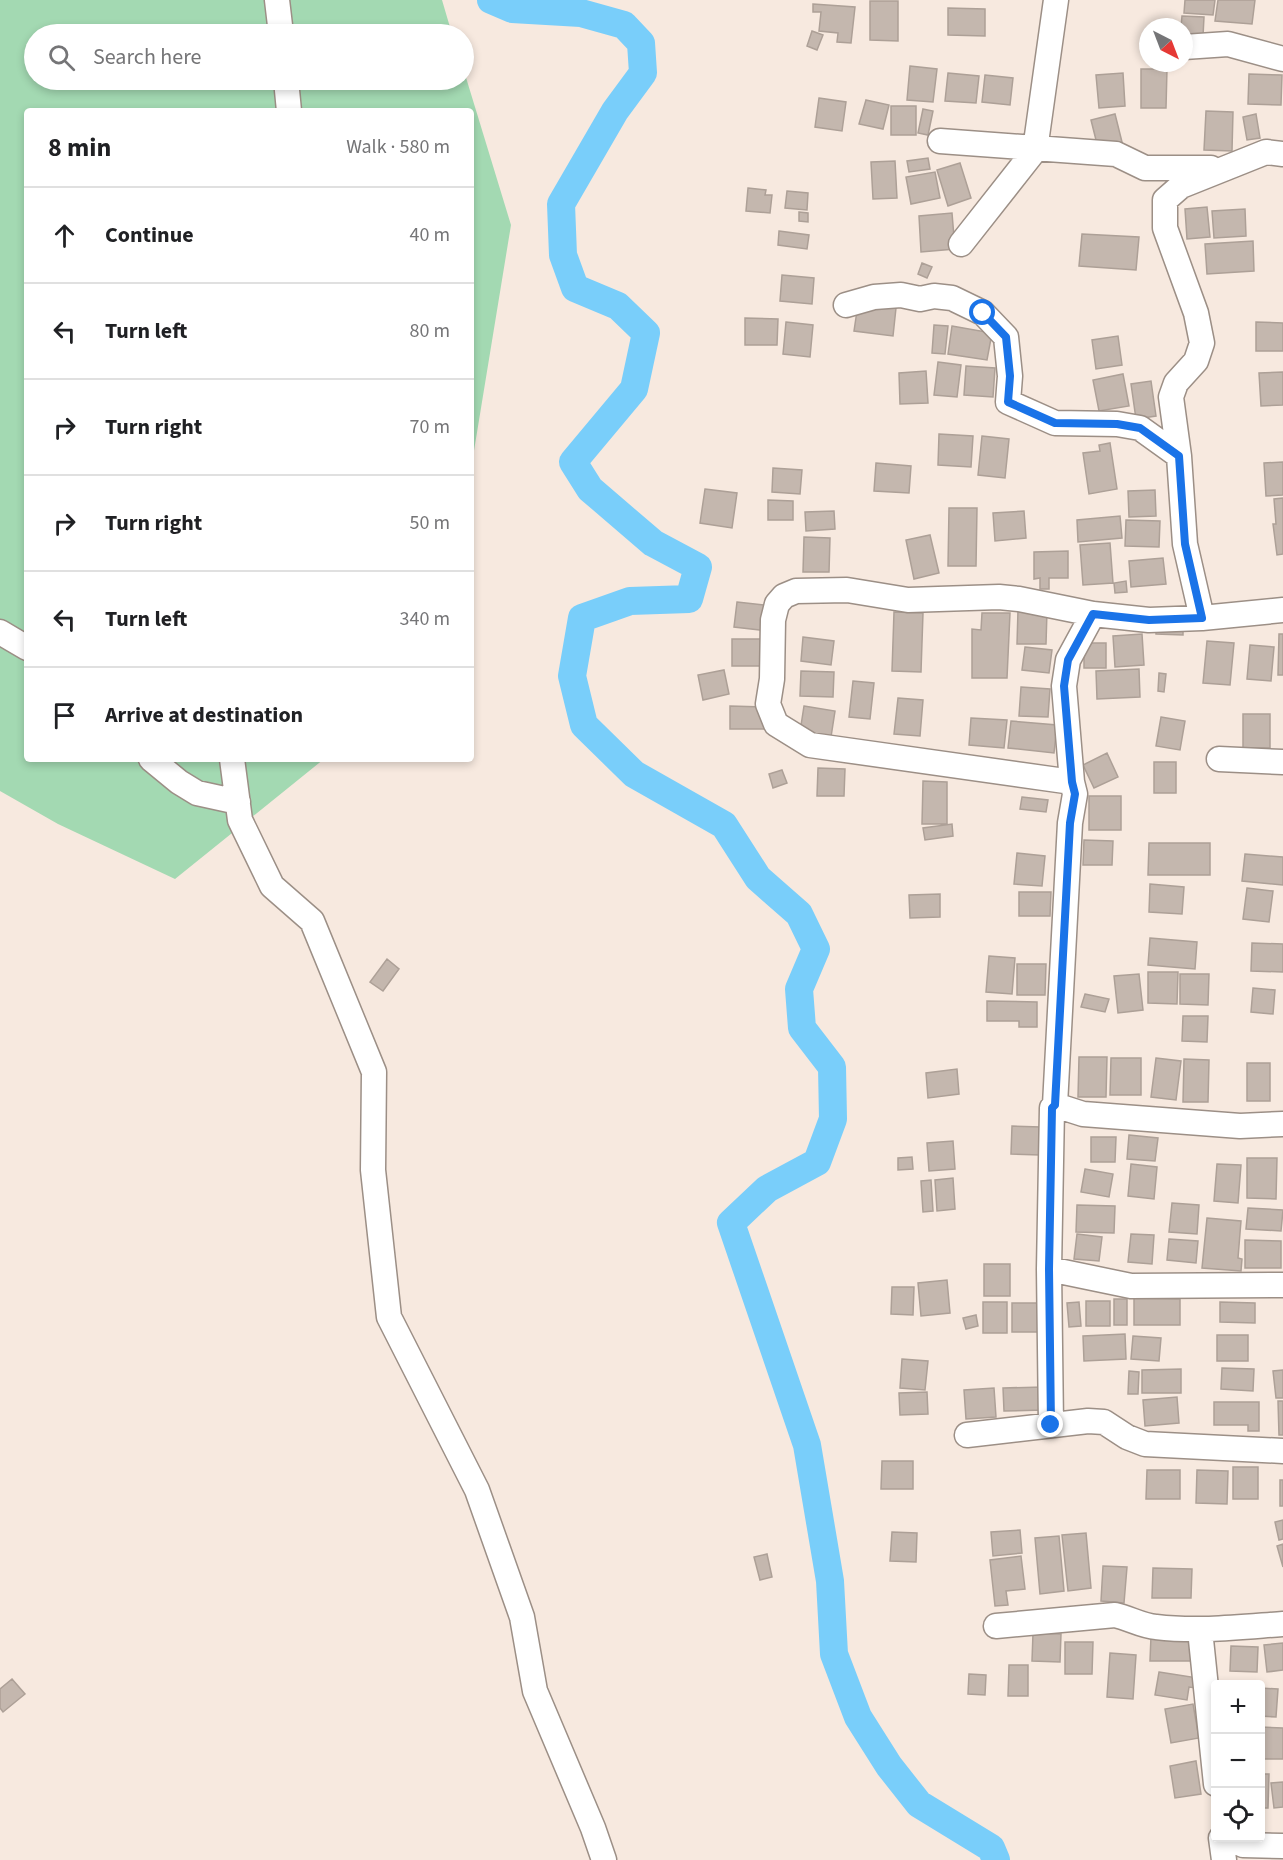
<!DOCTYPE html>
<html lang="en">
<head>
<meta charset="utf-8">
<style>
	body { margin:0; font-family:"Source Sans 3",sans-serif; background:#f2f2f2; color:#202124 }
	.controls { position:absolute; right:18px; bottom:18px; display:grid; overflow:hidden; border-radius:6px; box-shadow:0 3px 9px #0003 }
	.controls button { width:54px; height:54px; display:grid; place-items:center; padding:0; border:0; border-bottom:2px solid #e0e0e0; background:#fff; color:#202124; font:30px sans-serif }
	.compass { position:absolute; left:1139px; top:18px; width:54px; height:54px; border-radius:50%; background:#fff; box-shadow:0 3px 9px #0003; rotate:138deg }
	.stop { position:absolute; width:18px; height:18px; margin:-14px; border:4px solid #1a73e8; border-radius:50%; background:#fff }
	.stop.end { background:#1a73e8; border-color:#fff; box-shadow:0 2px 6px #0008 }
	.list { margin:0; padding:0; list-style:none }
	h2 { display:flex; justify-content:space-between; align-items:center; height:78px; margin:0; padding:0 24px; font-size:26px }
	h2 small { font-size:20px; font-weight:400; color:#757577 }
	.list li { display:grid; grid-template-columns:39px 1fr auto; gap:18px; align-items:center; box-sizing:border-box; height:96px; padding:0 24px; border-top:2px solid #e0e0e0 }
	.list b { display:block; font-size:22px; white-space:nowrap }
	.list em { font-size:20px; font-style:normal; color:#757577 }
	.icon { flex:none; width:33px; height:33px; fill:none; stroke:currentColor; stroke-width:2; stroke-linecap:round; stroke-linejoin:round }
	.map { position:relative; flex:none; width:1283px; height:1860px; overflow:hidden }
	.search { position:absolute; background:#fff; box-shadow:0 3px 9px #0003; left:24px; top:24px; width:450px; height:66px; display:flex; align-items:center; gap:15px; box-sizing:border-box; padding:0 21px; border-radius:33px; color:#757577; font-size:22px }
	.panel { position:absolute; background:#fff; box-shadow:0 3px 9px #0003; left:24px; top:108px; width:450px; height:654px; border-radius:6px }
	.map>svg:first-child { display:block }
	.green { fill:#a3d9b2 }
	.lines { fill:none; stroke-linecap:round; stroke-linejoin:round }
	.river { stroke:#79cefa; stroke-width:28 }
	.building { fill:#c4b7ae; stroke:#ada097; stroke-width:1.5 }
	.minor-casing { stroke:#9c8f86; stroke-width:27 }
	.minor { stroke:#fff; stroke-width:24 }
	.route { stroke:#1a73e8; stroke-width:8 }
</style>
</head>
<body>
<div class="map">
<svg width="1283" height="1860" viewBox="0 0 1283 1860">
	<rect width="100%" height="100%" fill="#f7e9df"/>
	<path class="green" d="M0,0H442L452,34H34V80H464V71L511,225L471,469V111H27V759H324L175,879L58,824L0,791Z"/>
	<g class="lines">
		<path class="river" d="M491,0L512,9L581,13L624,25L641,43L643,73L615,111L561,204L563,255L575,288L618,306L646,333L634,389L573,462L590,489L653,543L698,567L689,599L630,601L582,618L572,676L584,725L634,774L724,825L758,878L799,914L816,949L799,989L802,1028L832,1067L833,1119L817,1162L767,1189L731,1223L807,1445L830,1581L834,1654L858,1717L889,1766L919,1804L991,1848L996,1860"/>
	</g>
	<path class="building" d="M1185,0H1215L1213,15L1184,13Z
		M1218,0H1255L1252,24L1215,21Z
		M870,1H898V41L870,40Z
		M813,4L855,7L851,43L837,42L838,33L819,31L821,12H813Z
		M948,8L985,9V36L948,35Z
		M1182,16L1204,17L1203,36L1184,35V27H1181Z
		M812,31L823,35L817,50L807,46Z
		M910,66L937,69L933,102L907,100Z
		M1141,69H1167L1166,108H1141Z
		M948,73L979,76L976,103L945,101Z
		M1123,73L1125,106L1099,108L1096,75Z
		M1249,74L1282,75L1281,105L1248,104Z
		M985,75L1013,78L1010,105L982,102Z
		M819,98L846,102L842,131L815,127Z
		M866,100L889,105L883,129L859,124Z
		M891,106H916V135H891Z
		M923,109L933,111L928,135L918,133Z
		M1206,111L1233,112L1232,151L1204,150Z
		M1115,114L1123,146L1099,152L1091,120Z
		M1256,114L1260,138L1247,140L1243,117Z
		M928,158L930,169L909,172L907,161Z
		M895,161L897,198L873,199L871,162Z
		M960,163L971,198L948,206L937,170Z
		M935,172L940,198L911,204L906,177Z
		M748,188L766,190L765,195H772L770,213L746,211Z
		M787,191L808,193L807,210L785,208Z
		M1207,207L1210,237L1187,239L1185,209Z
		M1245,209L1246,236L1214,238L1212,211Z
		M799,212L808,213V222L799,221Z
		M952,213L955,249L921,252L919,216Z
		M779,231L809,235L807,249L778,245Z
		M1082,234L1139,237L1136,270L1079,266Z
		M1253,241L1254,271L1207,274L1205,244Z
		M922,263L932,267L927,278L918,274Z
		M782,275L814,278L812,304L780,301Z
		M858,304L896,308L893,336L854,331Z
		M745,318L778,319L777,345H745Z
		M786,322L813,325L810,357L783,354Z
		M1256,322L1283,323V351H1256Z
		M934,325L948,326L945,354L932,353Z
		M952,326L992,333L987,360L948,354Z
		M1118,336L1122,365L1096,369L1092,340Z
		M938,362L961,365L957,397L934,395Z
		M966,366L995,368L993,397L964,395Z
		M926,371L928,403L900,404L899,373Z
		M1283,372V405L1261,406L1259,373Z
		M1123,374L1129,406L1099,411L1093,380Z
		M1151,381L1156,416L1136,419L1131,384Z
		M939,434L973,436L971,467L938,465Z
		M982,436L1009,439L1005,478L978,475Z
		M1110,443L1117,489L1089,494L1083,453L1100,451L1099,445Z
		M1283,462V495L1266,496L1264,463Z
		M876,463L911,466L909,493L874,491Z
		M773,468L802,470L800,494L772,492Z
		M705,489L737,493L732,528L700,523Z
		M1155,490L1156,516L1129,517L1128,491Z
		M1283,498V554L1277,555L1273,524H1276L1274,499Z
		M768,500L793,501V520H768Z
		M949,508H977L976,566H948Z
		M834,511L835,529L806,531L805,512Z
		M1024,511L1026,538L995,541L993,513Z
		M1120,516L1122,538L1078,542L1077,520Z
		M1126,520L1160,521L1159,547L1125,546Z
		M930,535L939,573L914,579L906,540Z
		M804,537L830,538L829,572H803Z
		M1110,543L1113,583L1083,585L1080,545Z
		M1068,551V578H1049V589H1040V578L1034,579V552Z
		M1163,558L1166,584L1131,587L1129,561Z
		M1126,581L1127,592L1115,593L1114,583Z
		M737,602L772,606L769,631L734,627Z
		M1018,610L1047,611L1046,644H1017Z
		M894,612L923,613L921,672L892,671Z
		M982,613H1010L1007,678H972V629L981,630Z
		M1156,620L1183,621V635L1156,634Z
		M1142,634L1144,665L1115,667L1113,636Z
		M1279,634H1283V675H1278Z
		M803,637L834,641L831,665L801,661Z
		M732,639H767V666H732Z
		M1207,641L1234,643L1230,685L1203,683Z
		M1084,643H1106V668H1084Z
		M1250,645L1274,647L1271,681L1247,679Z
		M1025,647L1052,650L1049,673L1022,670Z
		M1139,669L1140,697L1097,699L1096,671Z
		M724,670L729,694L703,700L698,675Z
		M801,671L834,672L833,697L800,696Z
		M1159,673L1166,674L1164,692L1158,691Z
		M853,681L874,683L870,719L849,717Z
		M1021,687L1050,689L1048,717L1019,716Z
		M898,698L923,700L920,736L894,734Z
		M730,706L767,707V729H730Z
		M804,706L835,711L831,737L800,732Z
		M1243,714H1270V748H1243Z
		M1161,717L1185,721L1180,750L1156,746Z
		M971,718L1007,720L1004,748L969,745Z
		M1011,721L1057,725L1054,753L1008,748Z
		M1107,753L1118,777L1094,788L1083,765Z
		M1154,762H1176V793H1154Z
		M818,768L845,769L844,796H817Z
		M782,770L787,783L773,788L769,774Z
		M923,781L947,782V824H922Z
		M1089,796H1121V830H1089Z
		M1022,797L1048,800L1046,812L1020,809Z
		M952,824L953,836L925,840L923,828Z
		M1084,840L1113,841L1112,865H1083Z
		M1149,843H1210V875H1148Z
		M1017,853L1045,856L1042,886L1014,884Z
		M1245,854L1283,857V885L1242,881Z
		M1150,884L1184,887L1182,914L1149,912Z
		M1247,888L1273,891L1269,922L1243,919Z
		M1019,892H1051L1050,916H1019Z
		M940,894V917L910,918L909,895Z
		M1150,938L1197,942L1195,969L1148,965Z
		M1252,943L1283,944V972L1251,971Z
		M989,956L1015,958L1012,994L986,992Z
		M387,959L399,969L383,991L370,982Z
		M1017,964H1046L1045,995H1017Z
		M1148,972H1178L1177,1004L1148,1003Z
		M1139,974L1143,1010L1118,1013L1114,976Z
		M1180,974H1209L1208,1005L1180,1004Z
		M1253,988L1275,990L1273,1014L1251,1012Z
		M1085,994L1109,999L1105,1012L1081,1007Z
		M987,1001L1037,1002V1027H1019V1021H987Z
		M1183,1016H1208L1207,1042L1182,1041Z
		M1079,1057H1107L1106,1097H1078Z
		M1111,1058H1141V1095H1110Z
		M1156,1058L1181,1061L1176,1100L1151,1097Z
		M1184,1059L1209,1060L1208,1102H1183Z
		M1247,1063H1270V1101H1247Z
		M957,1069L959,1094L928,1098L926,1073Z
		M1012,1126L1041,1127L1040,1155L1011,1154Z
		M1129,1135L1158,1138L1155,1161L1127,1159Z
		M1091,1137H1116L1115,1162H1091Z
		M953,1141L955,1169L929,1171L927,1143Z
		M912,1157L913,1169L898,1170V1158Z
		M1247,1158H1277L1276,1199L1247,1198Z
		M1131,1164L1157,1167L1154,1199L1128,1196Z
		M1217,1164L1241,1165L1238,1203L1214,1201Z
		M1085,1169L1113,1174L1109,1197L1081,1192Z
		M953,1178L955,1209L937,1211L935,1180Z
		M931,1180L933,1211L923,1212L921,1181Z
		M1172,1203L1199,1205L1197,1234L1169,1232Z
		M1077,1205L1115,1206L1114,1233L1076,1232Z
		M1248,1208L1283,1210L1281,1231L1246,1229Z
		M1207,1218L1241,1221L1238,1258L1242,1259L1241,1271L1202,1268Z
		M1077,1234L1102,1237L1099,1261L1074,1259Z
		M1131,1234L1154,1235L1152,1264L1128,1262Z
		M1169,1239L1198,1241L1196,1263L1167,1260Z
		M1245,1240L1281,1241V1268H1245Z
		M984,1264H1010V1296H984Z
		M947,1280L950,1313L921,1316L918,1283Z
		M892,1287H914L913,1315L891,1314Z
		M1134,1298L1180,1299V1325H1134Z
		M1114,1299H1127V1325H1114Z
		M1086,1301H1110V1326H1086Z
		M983,1302H1007V1333H983Z
		M1079,1302L1081,1326L1069,1327L1067,1303Z
		M1220,1302L1255,1303V1323L1220,1322Z
		M1012,1303H1039V1332H1012Z
		M976,1315L978,1326L966,1329L963,1318Z
		M1125,1334L1126,1359L1084,1361L1083,1336Z
		M1217,1335H1248V1361H1217Z
		M1133,1336L1161,1338L1159,1361L1131,1359Z
		M902,1359L928,1361L925,1390L900,1388Z
		M1222,1368L1254,1369L1253,1391L1221,1389Z
		M1181,1369V1393H1142V1370Z
		M1283,1370V1398H1276L1273,1371Z
		M1129,1371L1139,1372L1138,1394H1128Z
		M1043,1387L1044,1410L1004,1411L1003,1388Z
		M994,1388L996,1417L966,1419L964,1390Z
		M927,1392L928,1414L900,1415L899,1393Z
		M1177,1397L1179,1423L1145,1426L1143,1400Z
		M1278,1401H1283V1435H1279Z
		M1214,1402H1259V1431H1248V1425H1214Z
		M882,1461H913V1489H881Z
		M1233,1467H1258V1499H1233Z
		M1147,1470H1180V1499H1146Z
		M1197,1470L1228,1471L1227,1504L1196,1503Z
		M1280,1480H1283V1506H1280Z
		M1283,1520V1539L1279,1540L1275,1522Z
		M1020,1530L1022,1553L993,1556L991,1532Z
		M892,1532L917,1533L916,1562L890,1561Z
		M1086,1533L1091,1588L1068,1591L1062,1535Z
		M1059,1536L1064,1591L1040,1594L1035,1538Z
		M1283,1544V1567L1277,1546Z
		M767,1554L772,1577L760,1580L754,1557Z
		M1021,1556L1025,1589L1006,1591L1008,1605L995,1606L990,1560Z
		M1103,1566L1127,1567L1124,1603L1101,1601Z
		M1153,1568L1192,1569L1191,1598H1152Z
		M1033,1633L1061,1634L1060,1662L1032,1661Z
		M1151,1636L1195,1637V1661H1150Z
		M1065,1642H1093L1092,1674H1065Z
		M1283,1643V1670L1267,1672L1264,1645Z
		M1231,1646L1258,1647L1257,1672L1230,1671Z
		M1110,1653L1136,1655L1133,1699L1107,1697Z
		M1009,1665H1028V1696H1008Z
		M1159,1672L1198,1678L1196,1688L1189,1687L1187,1700L1155,1695Z
		M969,1674L986,1675L985,1695L968,1694Z
		M12,1679L25,1694L3,1712L0,1708V1689Z
		M1260,1688L1278,1689L1276,1717L1260,1716Z
		M1193,1704L1199,1738L1171,1743L1165,1709Z
		M1260,1727L1283,1728V1759H1260Z
		M1196,1761L1201,1794L1175,1798L1170,1766Z
		M1260,1774H1269L1268,1808H1260Z
		M1283,1782V1807L1274,1808L1271,1783Z"/>
	<g class="lines">
		<defs>
			<path id="minor" d="M277,0L281,34
				M1184,47L1228,44L1283,59
				M286,80L289,111
				M940,141L1116,154L1145,168H1211
				M961,244L1035,150L1056,0
				M846,305L874,297L901,295L920,299L934,296L952,298L983,313L1006,337L1010,376L1008,402L1055,423L1117,424L1140,428L1179,456
				M1202,618L1185,544L1179,456L1171,397L1176,383L1196,361L1202,343L1196,313L1165,228V200L1181,186L1266,152L1283,154
				M0,632L27,648
				M151,759L179,782L197,793L238,802
				M232,759L240,820L272,886L312,921L374,1072L373,1170L389,1317L477,1490L522,1617L535,1691L593,1828L604,1860
				M1219,759L1283,762
				M1072,782L810,745L776,724L768,704L772,679L773,620L777,604L784,596L796,591L847,590L908,600L999,597L1019,599L1093,614L1149,620L1202,618L1283,610
				M1055,1105L1083,1114L1240,1126L1283,1124
				M1049,1269L1131,1286L1283,1285
				M1051,1425L1049,1269L1052,1108L1055,1105L1070,823L1075,794L1072,782L1064,686L1068,660L1093,614
				M967,1435L1088,1421L1104,1422L1127,1437L1145,1444L1283,1451
				M996,1626L1115,1615C1129,1618 1142,1626 1156,1627C1198,1632 1241,1627 1283,1624
				M1200,1630L1216,1784
				M1221,1838L1224,1860
				M1229,1838L1243,1845L1283,1846"/>
		</defs>
		<use href="#minor" class="minor-casing"/>
		<use href="#minor" class="minor"/>
	</g>
	<g class="lines">
		<path class="route" d="M983,313L1006,337L1010,376L1008,402L1055,423L1117,424L1140,428L1179,456L1185,544L1202,618L1149,620L1093,614L1068,660L1064,686L1072,782L1075,794L1070,823L1055,1105L1052,1108L1049,1269L1051,1425"/>
	</g>
</svg>
<div class="controls">
<button>+</button>
<button>−</button>
<button><svg class="icon" aria-label="locate" viewBox="0 0 24 24"><circle cx="12" cy="12" r="6"/><path d="M12 2v4M12 18v4M2 12h4M18 12h4"/></svg></button>
</div>
<svg class="compass" viewBox="-18 -18 36 36"><path d="M0-13l5 13h-10z" fill="#e53935"/><path d="M0 13l5-13h-10z" fill="#757577"/></svg>
<div class="stop" style="left:983px;top:313px"></div>
<div class="stop end" style="left:1051px;top:1425px"></div>
<div class="search"><svg class="icon" aria-label="search" viewBox="0 0 24 24"><circle cx="10" cy="10" r="6"/><path d="M15 15l6 6"/></svg>Search here</div>
<section class="panel">
<h2>8 min<small>Walk · 580 m</small></h2>
<ul class="list">
<li><svg class="icon" aria-label="ahead" viewBox="0 0 24 24"><path d="M12 20V5M6 11l6-6 6 6"/></svg><div><b>Continue</b></div><em>40 m</em></li>
<li><svg class="icon" aria-label="left" viewBox="0 0 24 24"><path d="M17 20v-9H6M10 6l-5 5 5 5"/></svg><div><b>Turn left</b></div><em>80 m</em></li>
<li><svg class="icon" aria-label="right" viewBox="0 0 24 24"><path d="M7 20v-9h11M14 6l5 5-5 5"/></svg><div><b>Turn right</b></div><em>70 m</em></li>
<li><svg class="icon" aria-label="right" viewBox="0 0 24 24"><path d="M7 20v-9h11M14 6l5 5-5 5"/></svg><div><b>Turn right</b></div><em>50 m</em></li>
<li><svg class="icon" aria-label="left" viewBox="0 0 24 24"><path d="M17 20v-9H6M10 6l-5 5 5 5"/></svg><div><b>Turn left</b></div><em>340 m</em></li>
<li><svg class="icon" aria-label="arrive" viewBox="0 0 24 24"><path d="M6 21V4h12l-3 4 3 4H6"/></svg><div><b>Arrive at destination</b></div></li>
</ul>
</section>
</div>
</body>
</html>
